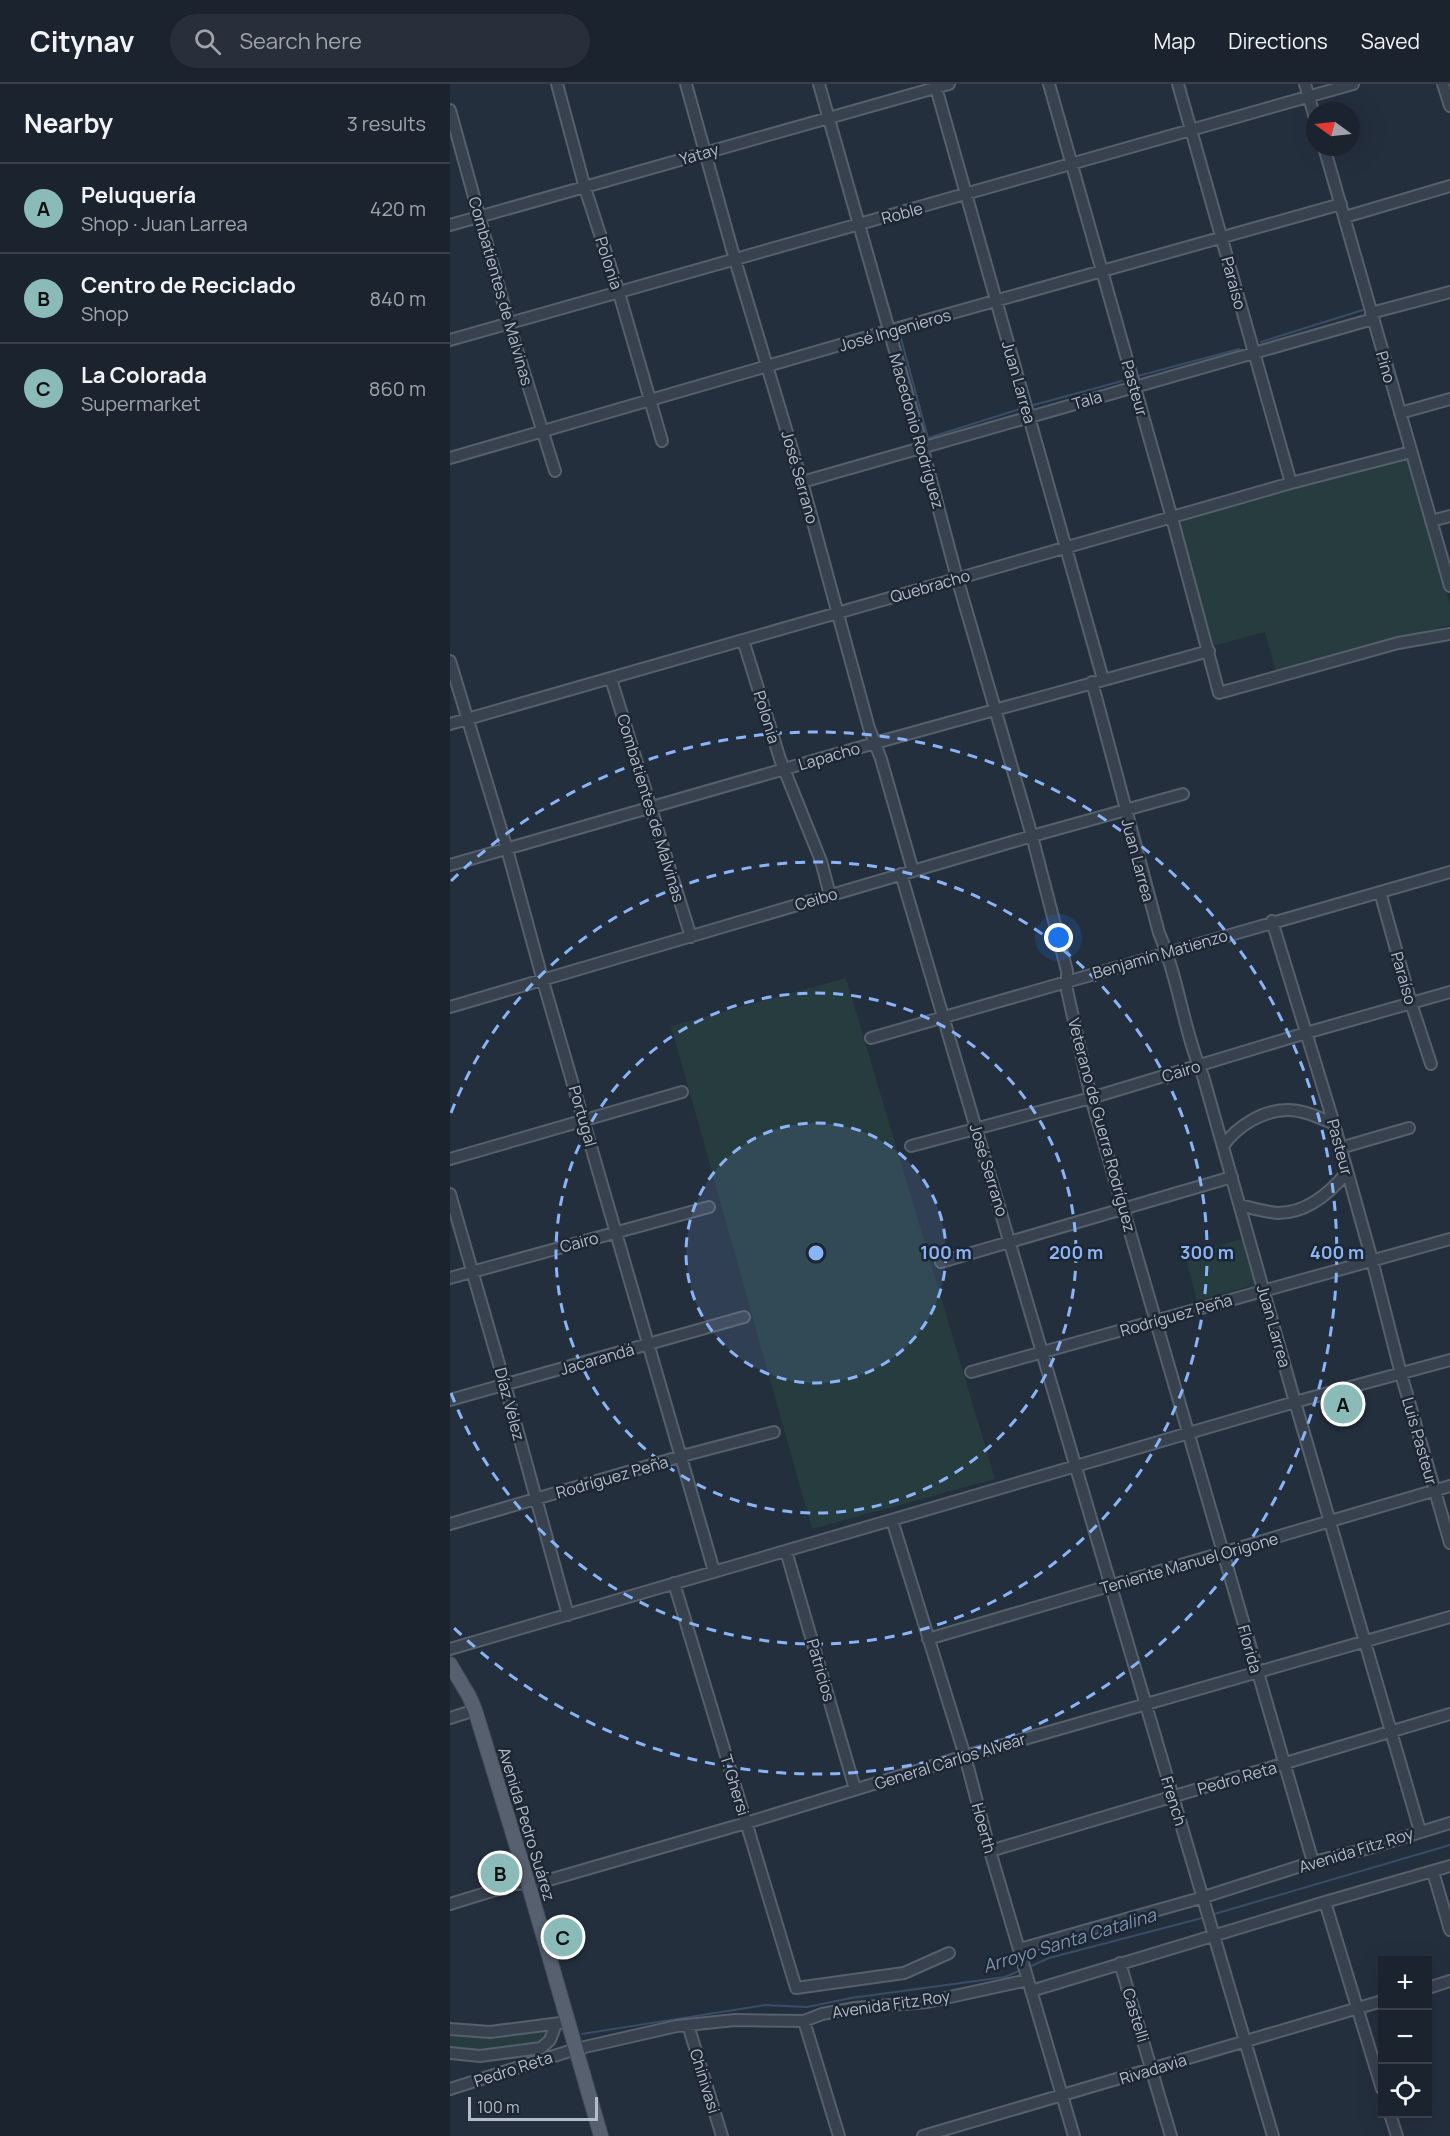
<!DOCTYPE html>
<html lang="en">
<head>
<meta charset="utf-8">
<style>
	body { margin:0; font-family:Manrope,sans-serif; background:#282f3a; color:#f1f3f6 }
	.controls { position:absolute; right:18px; bottom:18px; display:grid; overflow:hidden; border-radius:0px; box-shadow:0 6px 24px #0002 }
	.controls button { width:54px; height:54px; display:grid; place-items:center; padding:0; border:0; border-bottom:2px solid #39404a; background:#1b232e; color:#f1f3f6; font:30px sans-serif }
	.compass { position:absolute; left:856px; top:18px; width:54px; height:54px; border-radius:50%; background:#1b232e; box-shadow:0 6px 24px #0002; rotate:285deg }
	.scale { position:absolute; left:18px; bottom:15px; width:130px; box-sizing:border-box; padding-left:6px; border:3px solid #b4bcc9; border-top:0; font-size:16px; line-height:21px; white-space:nowrap; color:#b4bcc9; -webkit-text-stroke:4px #1d2633; paint-order:stroke }
	.you { position:absolute; left:609px; top:854px; width:21px; height:21px; margin:-15px; border:4px solid #fff; border-radius:50%; background:#1a73e8; box-shadow:0 0 0 9px #1a73e833 }
	.badge { display:grid; place-items:center; width:39px; height:39px; border-radius:50%; background:#8bbbb9; color:#111; font-size:20px; font-weight:700 }
	.pin { position:absolute; translate:-50% -50%; border:3px solid #fff; box-shadow:0 2px 6px #0006 }
	.list { margin:0; padding:0; list-style:none }
	h2 { display:flex; justify-content:space-between; align-items:center; height:78px; margin:0; padding:0 24px; font-size:26px }
	h2 small { font-size:20px; font-weight:400; color:#a0a4aa }
	.list li { display:grid; grid-template-columns:39px 1fr auto; gap:18px; align-items:center; box-sizing:border-box; height:90px; padding:0 24px; border-top:2px solid #39404a }
	.list b { display:block; font-size:22px; white-space:nowrap }
	.list p { margin:0; font-size:20px; white-space:nowrap; color:#a0a4aa }
	.list em { font-size:20px; font-style:normal; color:#a0a4aa }
	.icon { flex:none; width:33px; height:33px; fill:none; stroke:currentColor; stroke-width:2; stroke-linecap:round; stroke-linejoin:round }
	.map { position:relative; flex:none; width:1000px; height:2052px; overflow:hidden }
	header { display:flex; align-items:center; gap:36px; box-sizing:border-box; height:84px; padding:0 30px; background:#1b232e; border-bottom:2px solid #39404a }
	header strong { font-size:28px }
	nav { display:flex; gap:33px; margin-inline-start:auto; font-size:21px }
	.search { width:420px; height:54px; background:#282f3a; display:flex; align-items:center; gap:15px; box-sizing:border-box; padding:0 21px; border-radius:33px; color:#a0a4aa; font-size:22px }
	main { display:flex }
	aside { flex:1; background:#1b232e }
	.map>svg:first-child { display:block }
	.green { fill:#263c3f }
	.lines { fill:none; stroke-linecap:round; stroke-linejoin:round }
	.stream { stroke:#394c67; stroke-width:2 }
	.minor-casing { stroke:#565f6c; stroke-width:14 }
	.major-casing { stroke:#414a57; stroke-width:16 }
	.minor { stroke:#38414e; stroke-width:10 }
	.major { stroke:#56606e; stroke-width:14 }
	.ring { fill:none; stroke:#8ab4f8; stroke-width:3; stroke-dasharray:10 8 }
	.labels { text-anchor:middle; dominant-baseline:central; stroke-width:5; stroke-linejoin:round; paint-order:stroke }
	.street-label { font-size:16px; fill:#b4bcc9; stroke:#1d2633 }
	.water-label { font-size:18px; font-style:italic; fill:#7c92b1; stroke:#1d2633 }
	.centre { fill:#8ab4f8; stroke:#1d2633; stroke-width:3 }
	.ring-label { font-size:18px; text-anchor:middle; font-weight:bold; fill:#8ab4f8; stroke:#1d2633; stroke-width:5; stroke-linejoin:round; paint-order:stroke }
</style>
</head>
<body>
<header>
<strong>Citynav</strong>
<div class="search"><svg class="icon" aria-label="search" viewBox="0 0 24 24"><circle cx="10" cy="10" r="6"/><path d="M15 15l6 6"/></svg>Search here</div>
<nav><a>Map</a><a>Directions</a><a>Saved</a></nav>
</header>
<main>
<aside>
<h2>Nearby<small>3 results</small></h2>
<ul class="list">
<li><span class="badge">A</span><div><b>Peluquería</b><p>Shop · Juan Larrea</p></div><em>420 m</em></li>
<li><span class="badge">B</span><div><b>Centro de Reciclado</b><p>Shop</p></div><em>840 m</em></li>
<li><span class="badge">C</span><div><b>La Colorada</b><p>Supermarket</p></div><em>860 m</em></li>
</ul>
</aside>
<div class="map">
<svg width="1000" height="2052" viewBox="0 0 1000 2052">
	<rect width="100%" height="100%" fill="#242f3e"/>
	<path class="green" d="M956,373L961,378L1000,521V541L826,587L815,548L763,562L730,441L735,435Z
		M396,894L545,1395L362,1445L221,942Z
		M795,1154L808,1200L747,1217L735,1171Z
		M106,1940L91,1964L0,1969V1945Z"/>
	<g class="lines">
		<path class="stream" d="M450,251L478,354L570,325
			M811,258L916,225
			M688,292L789,265
			M580,322L672,297
			M761,1831L1000,1761
			M577,1884L599,1874L756,1833
			M132,1950L315,1921L357,1923L401,1914L555,1893L571,1886"/>
		<defs>
			<path id="minor" d="M107,0L135,104L169,209L212,357
				M236,0L285,176L352,398L419,644L431,675L463,787
				M369,0L472,362L507,494L582,752L617,887V906L641,1014L863,1778
				M485,0L653,595
				M599,0L722,434L769,609L948,559L1000,550
				M728,0L841,399
				M855,0L865,34
				M993,0L1000,22
				M0,26L59,240L105,387
				M874,63L1000,502
				M895,133L1000,102
				M0,141L499,0
				M921,229L1000,208
				M0,256L903,0
				M950,329L1000,315
				M0,374L438,247L891,120
				M352,398L923,235
				M981,437L1000,432
				M293,556L330,675L371,777L380,811
				M0,577L57,765L93,897L264,1487
				M161,595L241,853
				M642,598L709,849C729,895 733,946 753,992L845,1318L970,1747
				M0,640L841,399L961,368
				M0,781L425,659L759,567
				M451,790L823,2052
				M930,808L961,919L981,980
				M822,837L884,1040L922,1176L951,1290L1000,1459
				M0,923L582,752L733,710
				M421,954L1000,788
				M461,1062L641,1014L856,949L1000,908
				M773,1062C787,1042 813,1026 838,1026C854,1026 870,1034 884,1040
				M890,1064L959,1044
				M0,1075L232,1008
				M0,1110L55,1301L118,1531
				M790,1121C802,1124 815,1128 828,1129C856,1129 880,1109 897,1088
				M491,1178L782,1093
				M0,1194L259,1123
				M521,1288L1000,1155
				M0,1316L294,1233
				M442,1436L515,1672L540,1767L624,2052
				M0,1440L232,1372L324,1348
				M336,1467L405,1705
				M224,1499L346,1904L454,1889L499,1869
				M478,1555L1000,1402
				M0,1565L845,1318L1000,1276
				M0,1634L25,1626
				M540,1767L1000,1630
				M983,1788L1000,1846
				M875,1818L932,2005
				M0,1820L65,1800L92,1798L296,1739L515,1672L1000,1533
				M570,1865L754,1813L863,1778L916,1765L1000,1739
				M670,1879L721,2052
				M978,1904L1000,1897
				M581,1907L875,1818L1000,1782
				M354,1937L389,2052
				M238,1941L272,2052
				M0,1945L40,1948L110,1939
				M0,1969L30,1972L91,1964L100,1956L106,1940
				M0,2005L126,1965L227,1942L285,1936L354,1937L372,1930L405,1924L477,1918L578,1896
				M940,2030L947,2052
				M473,2052L932,1917"/>
			<path id="major" d="M0,1580L19,1612L25,1626L78,1799L151,2052"/>
		</defs>
		<use href="#minor" class="minor-casing"/>
		<use href="#major" class="major-casing"/>
		<use href="#minor" class="minor"/>
		<use href="#major" class="major"/>
	</g>
	<circle cx="366" cy="1169" r="130" fill="#8ab4f8" fill-opacity=".12"/>
	<g class="ring">
		<circle cx="366" cy="1169" r="130"/>
		<circle cx="366" cy="1169" r="260"/>
		<path d="M1 1029A391 391 0 1 1 1 1309"/>
		<path d="M1 797A521 521 0 1 1 1 1541"/>
	</g>
	<g class="labels">
		<g class="street-label">
			<text transform="translate(249 70) rotate(-16)">Yatay</text>
			<text transform="translate(452 129) rotate(-15)">Roble</text>
			<text transform="translate(159 179) rotate(72)">Polonia</text>
			<text transform="translate(784 199) rotate(75)">Paraíso</text>
			<text transform="translate(51 207) rotate(74)">Combatientes de Malvinas</text>
			<text transform="translate(445 246) rotate(-16)">José Ingenieros</text>
			<text transform="translate(936 283) rotate(74)">Pino</text>
			<text transform="translate(569 298) rotate(74)">Juan Larrea</text>
			<text transform="translate(685 304) rotate(74)">Pasteur</text>
			<text transform="translate(637 316) rotate(-16)">Tala</text>
			<text transform="translate(467 347) rotate(74)">Macedonio Rodríguez</text>
			<text transform="translate(350 393) rotate(74)">José Serrano</text>
			<text transform="translate(480 502) rotate(-16)">Quebracho</text>
			<text transform="translate(317 633) rotate(73)">Polonia</text>
			<text transform="translate(379 672) rotate(-16)">Lapacho</text>
			<text transform="translate(201 724) rotate(73)">Combatientes de Malvinas</text>
			<text transform="translate(688 776) rotate(75)">Juan Larrea</text>
			<text transform="translate(366 815) rotate(-17)">Ceibo</text>
			<text transform="translate(710 870) rotate(-16)">Benjamín Matienzo</text>
			<text transform="translate(954 894) rotate(74)">Paraíso</text>
			<text transform="translate(731 987) rotate(-17)">Cairo</text>
			<text transform="translate(133 1032) rotate(74)">Portugal</text>
			<text transform="translate(652 1041) rotate(75)">Veterano de Guerra Rodríguez</text>
			<text transform="translate(890 1063) rotate(75)">Pasteur</text>
			<text transform="translate(539 1086) rotate(73)">José Serrano</text>
			<text transform="translate(129 1158) rotate(-15)">Cairo</text>
			<text transform="translate(726 1231) rotate(-16)">Rodríguez Peña</text>
			<text transform="translate(824 1242) rotate(74)">Juan Larrea</text>
			<text transform="translate(147 1275) rotate(-16)">Jacarandá</text>
			<text transform="translate(60 1320) rotate(75)">Díaz Vélez</text>
			<text transform="translate(970 1357) rotate(74)">Luis Pasteur</text>
			<text transform="translate(162 1393) rotate(-16)">Rodríguez Peña</text>
			<text transform="translate(739 1479) rotate(-16)">Teniente Manuel Origone</text>
			<text transform="translate(800 1565) rotate(74)">Florida</text>
			<text transform="translate(371 1586) rotate(74)">Patricios</text>
			<text transform="translate(500 1677) rotate(-17)">General Carlos Alvear</text>
			<text transform="translate(787 1694) rotate(-16)">Pedro Reta</text>
			<text transform="translate(285 1701) rotate(73)">T. Ghersi</text>
			<text transform="translate(724 1717) rotate(73)">French</text>
			<text transform="translate(77 1740) rotate(73)">Avenida Pedro Suárez</text>
			<text transform="translate(534 1744) rotate(75)">Hoerth</text>
			<text transform="translate(906 1766) rotate(-17)">Avenida Fitz Roy</text>
			<text transform="translate(441 1920) rotate(-8)">Avenida Fitz Roy</text>
			<text transform="translate(686 1931) rotate(73)">Castelli</text>
			<text transform="translate(63 1985) rotate(-18)">Pedro Reta</text>
			<text transform="translate(703 1985) rotate(-17)">Rivadavia</text>
			<text transform="translate(255 1997) rotate(73)">Chinivasi</text>
		</g>
		<g class="water-label">
			<text transform="translate(619 1856) rotate(-17)">Arroyo Santa Catalina</text>
		</g>
	</g>
	<circle cx="366" cy="1169" r="9" class="centre"/>
	<g class="ring-label">
		<text x="496" y="1175">100 m</text>
		<text x="626" y="1175">200 m</text>
		<text x="757" y="1175">300 m</text>
		<text x="887" y="1175">400 m</text>
	</g>
</svg>
<div class="controls">
<button>+</button>
<button>−</button>
<button><svg class="icon" aria-label="locate" viewBox="0 0 24 24"><circle cx="12" cy="12" r="6"/><path d="M12 2v4M12 18v4M2 12h4M18 12h4"/></svg></button>
</div>
<svg class="compass" viewBox="-18 -18 36 36"><path d="M0-13l5 13h-10z" fill="#e53935"/><path d="M0 13l5-13h-10z" fill="#a0a4aa"/></svg>
<div class="scale">100 m</div>
<div class="you"></div>
<div class="pin badge" style="left:893px;top:1320px">A</div>
<div class="pin badge" style="left:50px;top:1789px">B</div>
<div class="pin badge" style="left:113px;top:1853px">C</div>
</div>
</main>
</body>
</html>
